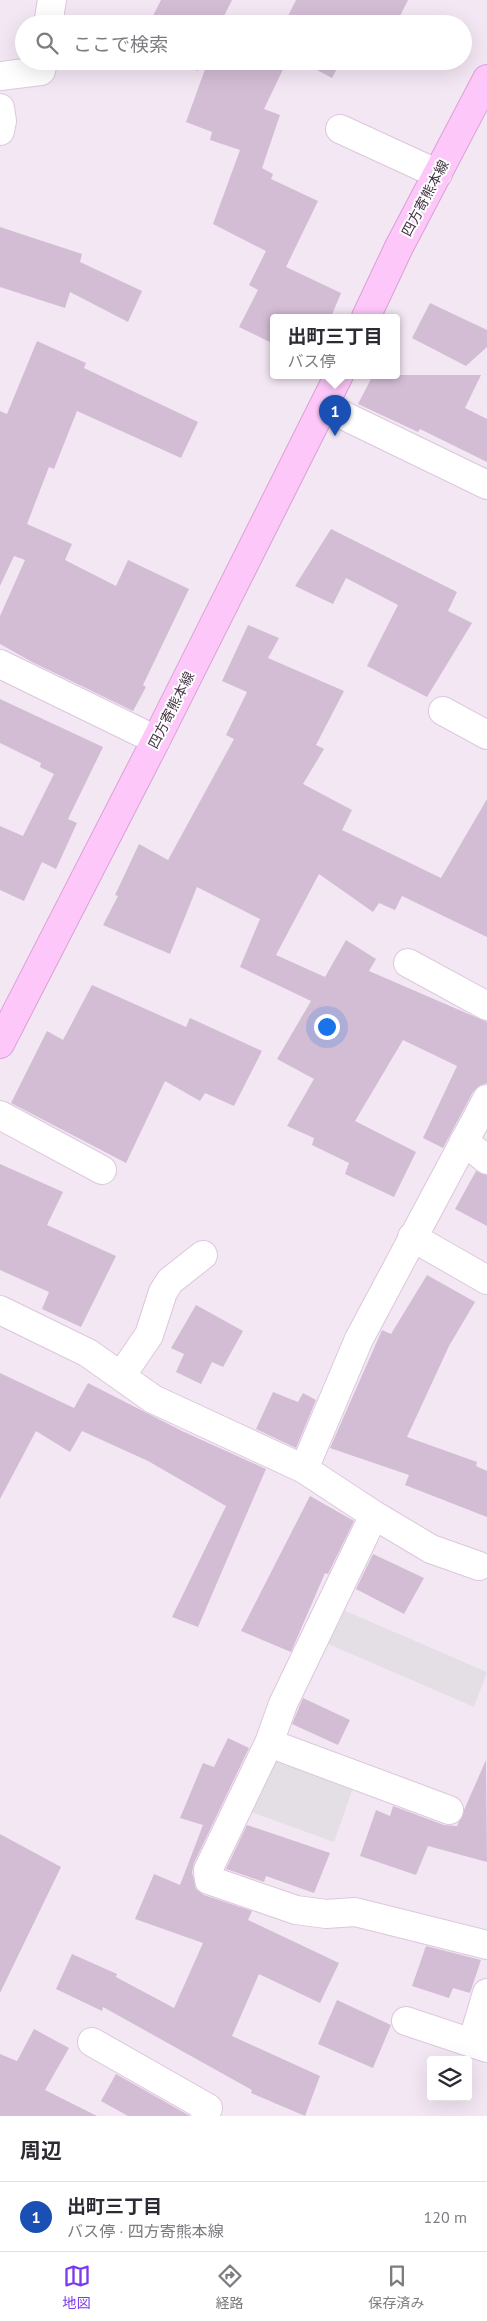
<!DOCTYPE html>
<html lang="ja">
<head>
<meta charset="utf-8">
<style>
	body { margin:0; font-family:"PT Sans","Noto Sans JP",sans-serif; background:#f2f2f3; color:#2b2b33 }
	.controls { position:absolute; right:15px; bottom:15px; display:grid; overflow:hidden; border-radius:5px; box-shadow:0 5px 20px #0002 }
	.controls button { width:45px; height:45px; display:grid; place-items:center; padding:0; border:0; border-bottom:1px solid #e1e1e2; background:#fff; color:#2b2b33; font:25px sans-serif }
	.you { position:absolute; left:326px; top:1026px; width:18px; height:18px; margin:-12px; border:4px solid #fff; border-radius:50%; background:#1a73e8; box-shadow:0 0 0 8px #1a73e833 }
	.badge { display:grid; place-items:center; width:32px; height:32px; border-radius:50%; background:#7c3aed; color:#fff; font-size:16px; font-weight:700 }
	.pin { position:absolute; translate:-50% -41px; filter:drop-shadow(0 1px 2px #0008) }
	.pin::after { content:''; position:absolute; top:26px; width:18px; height:15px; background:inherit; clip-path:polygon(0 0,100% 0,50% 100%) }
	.popup { position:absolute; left:270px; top:314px; width:130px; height:65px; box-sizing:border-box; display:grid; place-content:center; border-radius:5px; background:#fff; filter:drop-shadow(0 1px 4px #0005); font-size:16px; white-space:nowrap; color:#7c7c81 }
	.popup b { font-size:19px; color:#2b2b33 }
	.popup::after { content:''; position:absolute; left:50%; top:100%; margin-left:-10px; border:10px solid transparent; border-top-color:#fff }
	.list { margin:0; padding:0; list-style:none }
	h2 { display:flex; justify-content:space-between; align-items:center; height:65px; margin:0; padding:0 20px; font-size:21px }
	h2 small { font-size:16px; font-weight:400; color:#7c7c81 }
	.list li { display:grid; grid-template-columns:32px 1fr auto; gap:15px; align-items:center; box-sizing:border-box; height:70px; padding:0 20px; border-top:1px solid #e1e1e2 }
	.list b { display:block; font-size:19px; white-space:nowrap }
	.list p { margin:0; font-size:16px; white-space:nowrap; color:#7c7c81 }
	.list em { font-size:16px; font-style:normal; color:#7c7c81 }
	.icon { flex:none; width:28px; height:28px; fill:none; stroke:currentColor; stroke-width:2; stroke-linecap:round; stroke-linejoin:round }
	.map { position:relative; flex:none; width:487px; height:2116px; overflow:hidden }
	.search { position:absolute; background:#fff; box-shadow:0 5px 20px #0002; left:15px; right:15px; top:15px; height:55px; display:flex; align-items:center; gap:12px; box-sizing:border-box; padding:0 18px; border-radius:28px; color:#7c7c81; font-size:19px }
	.sheet { height:135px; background:#fff }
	nav { display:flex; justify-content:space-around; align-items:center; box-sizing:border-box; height:70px; border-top:1px solid #e1e1e2; background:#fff; font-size:14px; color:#7c7c81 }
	nav a { display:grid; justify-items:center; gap:2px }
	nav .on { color:#7c3aed }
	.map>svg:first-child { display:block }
	.parking { fill:#e4dfe5 }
	.building { fill:#d3bdd5 }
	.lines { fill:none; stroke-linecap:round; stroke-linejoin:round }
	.minor-casing { stroke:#dcc7dd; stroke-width:30 }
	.secondary-casing { stroke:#db9fd7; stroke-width:30 }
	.minor { stroke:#fff; stroke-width:28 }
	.secondary { stroke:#fdc8f9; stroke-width:28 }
	.labels { text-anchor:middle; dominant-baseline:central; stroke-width:4; stroke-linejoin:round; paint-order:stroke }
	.street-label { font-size:14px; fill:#453646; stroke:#fff }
</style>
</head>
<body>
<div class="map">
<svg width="487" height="2116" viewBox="0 0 487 2116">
	<rect width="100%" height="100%" fill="#f3e7f3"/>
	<path class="parking" d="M341,1609L487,1672L474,1707L326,1643Z
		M270,1758L353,1788L334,1842L251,1812Z"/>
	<path class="building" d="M161,0H232L220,24H149Z
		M296,0H408L396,24H284Z
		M178,61H202L198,71Z
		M208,61H287L264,109L280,115L262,168L273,174L271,179L318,201L286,267L341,293L331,317H274V344L239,327L258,290L249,285L266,251L213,224L240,150L210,140L212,132L186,122Z
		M300,61H341L332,78Z
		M356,61H377L373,69Z
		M0,227L82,254L80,262L142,291L128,322L70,292L65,308L0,287Z
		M430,303L487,330V347L466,366L412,338Z
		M37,341L86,363L84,368L198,422L181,458L77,411L54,469L49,467L27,524L72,544L65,560L116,586L128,560L189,589L143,685L146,687L133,711L32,662L0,644V616L25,560L14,556L0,586V411L7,414Z
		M373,375H481L465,408L487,419V462L420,429L418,432L358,404Z
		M331,529L457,592L448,611L472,623L427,697L367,666L398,605L346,578L333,604L295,586Z
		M248,625L279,638L268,658L344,691L316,745L324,749L303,784L352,810L342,830L441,878L487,799V937L402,896L395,910L379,903L373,912L319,874L276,955L325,977L346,940L376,959L369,971L487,1022V1083L479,1086L473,1092L443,1148L423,1138L457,1066L403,1040L355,1121L416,1152L394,1197L345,1174L349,1163L312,1145L314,1138L287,1126L314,1079L277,1059L311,1001L240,967L260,919L197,887L170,954L103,925L118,896L115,895L139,844L168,860L234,739L226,735L247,692L222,681Z
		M0,699L103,747L68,819L77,823L56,869L42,862L24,901L0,890V826L23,836L54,774L40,767L41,763L0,743Z
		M92,985L186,1027L190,1018L262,1051L234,1106L205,1093L200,1101L165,1081L126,1163L11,1103L47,1031L63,1040Z
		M0,1164L63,1192L47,1225L116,1256L81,1327L42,1309L49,1292L0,1270Z
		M476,1171L487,1175V1226L455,1209Z
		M427,1275L475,1302L449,1346L407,1437L477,1462L476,1466L487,1471V1517L405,1485L409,1475L330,1448L382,1330L391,1334Z
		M196,1305L243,1331L223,1367L212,1362L201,1384L176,1372L184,1354L171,1348Z
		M0,1373L74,1408L88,1383L182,1431L266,1469L198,1627L172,1617L226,1506L148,1461L82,1431L70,1452L36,1431L0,1499Z
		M273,1392L298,1402L303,1393L316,1400L296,1448L256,1429Z
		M310,1496L354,1521L328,1574L325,1573L291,1652L241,1631Z
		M373,1554L424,1578L404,1614L356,1589Z
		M303,1698L350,1720L338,1745L292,1724Z
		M228,1738L249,1748L194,1863L192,1872L196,1889L204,1895L252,1911L248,1920L339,1963L320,2003L259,1974L232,2036L320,2076L305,2116L251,2093L252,2090L103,2007L102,2011L56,1989L72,1954L117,1974L116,1977L174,2008L203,1943L135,1919L154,1874L180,1885L203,1825L180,1818L203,1763L214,1767Z
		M486,1760L487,1862L428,1846L416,1875L360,1856L376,1810L390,1816L393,1806L444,1825L457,1826Z
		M247,1825L330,1853L314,1893L266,1876L264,1882L226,1869Z
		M0,1834L61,1867L0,1993Z
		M426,1946L481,1960L470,1993L453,1988L449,1998L412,1986Z
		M337,2000L391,2025L373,2068L318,2044Z
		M34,2029L69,2048L45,2090L97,2116H0V2054L17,2061Z
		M116,2074L190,2116H128L101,2101Z"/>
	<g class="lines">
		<defs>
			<path id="minor" d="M48,24L52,0
				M0,76L41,71L43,61
				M0,108L2,121L0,131
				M340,129L438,174
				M324,406L487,485
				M0,664L156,740
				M443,711L487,735
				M408,963L487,1006
				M0,1115L102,1170
				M464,1141L487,1160
				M412,1237L487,1280
				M0,1310L88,1353L153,1399L304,1469L374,1515L431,1549L479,1566
				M121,1376L149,1335L163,1292L170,1281L203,1255
				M304,1469L359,1339L487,1099
				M374,1515L283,1704L269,1743L208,1870L209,1880L296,1910L326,1914L355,1912L487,1945
				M269,1743L449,1810
				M406,2021L487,2048
				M92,2042L208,2108L205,2116
				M472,2043L487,1993"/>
			<path id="secondary" d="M366,317L399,247L487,79
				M0,1044L156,740L339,375"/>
		</defs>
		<use href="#minor" class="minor-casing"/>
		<use href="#secondary" class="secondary-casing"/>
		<use href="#minor" class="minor"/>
		<use href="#secondary" class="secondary"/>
	</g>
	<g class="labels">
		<g class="street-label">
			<text transform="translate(425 198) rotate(-62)">四方寄熊本線</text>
			<text transform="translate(171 710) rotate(-63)">四方寄熊本線</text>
		</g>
	</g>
</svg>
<div class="controls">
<button><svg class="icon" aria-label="layers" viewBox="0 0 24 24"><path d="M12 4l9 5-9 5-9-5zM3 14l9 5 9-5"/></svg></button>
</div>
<div class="you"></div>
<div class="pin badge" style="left:335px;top:436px;background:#1a4fb4">1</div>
<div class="popup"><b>出町三丁目</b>バス停</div>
<div class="search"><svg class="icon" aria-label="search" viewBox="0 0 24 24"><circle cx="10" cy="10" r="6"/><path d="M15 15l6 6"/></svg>ここで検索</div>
</div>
<section class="sheet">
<h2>周辺<small></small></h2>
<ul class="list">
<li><span class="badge" style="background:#1a4fb4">1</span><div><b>出町三丁目</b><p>バス停 · 四方寄熊本線</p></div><em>120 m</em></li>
</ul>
</section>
<nav>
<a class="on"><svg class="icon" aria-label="map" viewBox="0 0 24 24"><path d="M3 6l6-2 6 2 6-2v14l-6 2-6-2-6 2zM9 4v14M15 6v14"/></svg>地図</a>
<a><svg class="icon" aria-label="directions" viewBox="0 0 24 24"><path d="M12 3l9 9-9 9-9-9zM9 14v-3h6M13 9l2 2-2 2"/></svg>経路</a>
<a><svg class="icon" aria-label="saved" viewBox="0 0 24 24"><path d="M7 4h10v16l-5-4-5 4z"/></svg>保存済み</a>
</nav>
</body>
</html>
